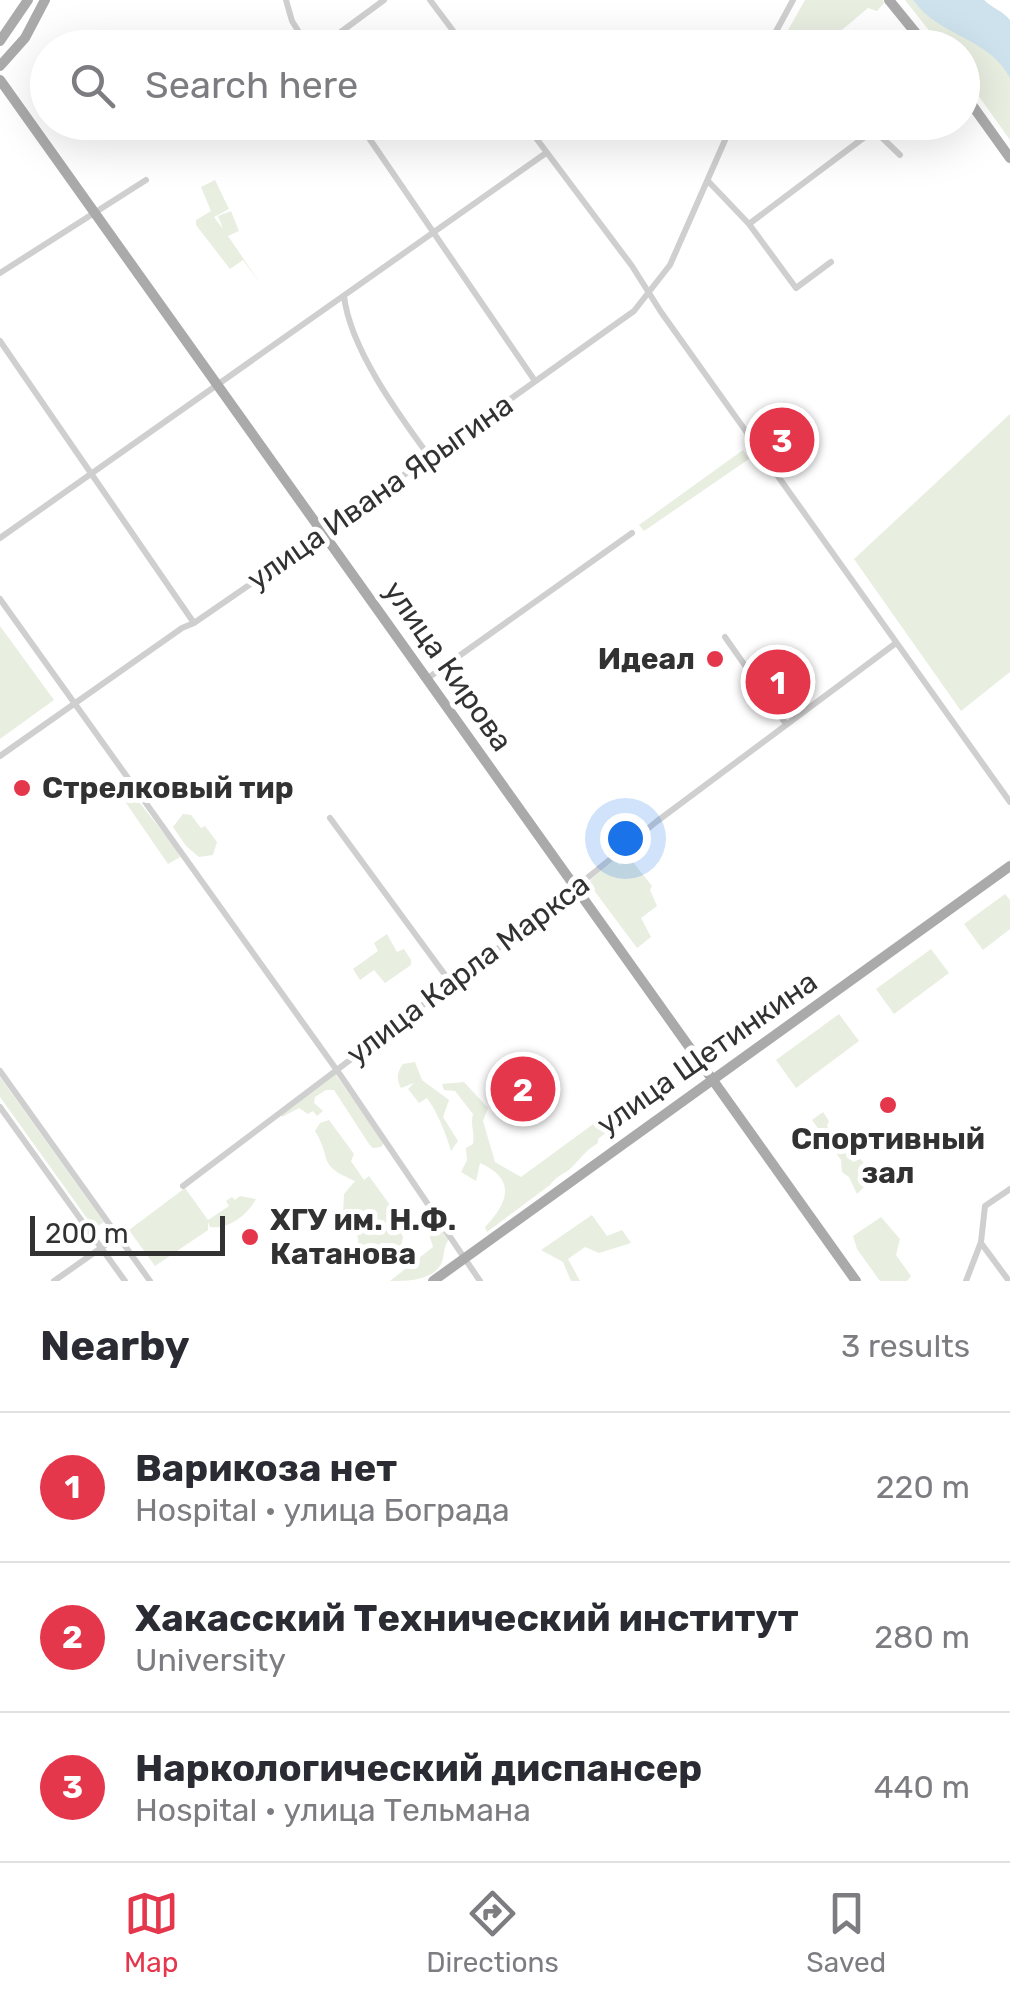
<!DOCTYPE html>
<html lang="en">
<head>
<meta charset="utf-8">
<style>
	body { margin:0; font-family:Rubik,sans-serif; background:#f2f2f3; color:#2b2b33 }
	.scale { position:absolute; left:30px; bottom:25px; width:195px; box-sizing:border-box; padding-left:10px; border:5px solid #323232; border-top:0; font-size:28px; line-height:35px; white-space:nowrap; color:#323232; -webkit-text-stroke:8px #fff; paint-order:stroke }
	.you { position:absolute; left:625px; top:838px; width:35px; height:35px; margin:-25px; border:8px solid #fff; border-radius:50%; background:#1a73e8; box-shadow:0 0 0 15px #1a73e833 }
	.badge { display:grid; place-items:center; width:65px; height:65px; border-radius:50%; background:#e5374c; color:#fff; font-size:32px; font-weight:700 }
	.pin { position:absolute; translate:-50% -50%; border:5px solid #fff; box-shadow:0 2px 10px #0006 }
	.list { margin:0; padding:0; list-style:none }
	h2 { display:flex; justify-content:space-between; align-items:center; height:130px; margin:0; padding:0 40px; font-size:42px }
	h2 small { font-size:32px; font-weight:400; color:#7c7c81 }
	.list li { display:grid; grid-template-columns:65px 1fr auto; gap:30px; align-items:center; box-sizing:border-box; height:150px; padding:0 40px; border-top:2px solid #e1e1e2 }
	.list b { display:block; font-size:38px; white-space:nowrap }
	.list p { margin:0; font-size:32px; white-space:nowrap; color:#7c7c81 }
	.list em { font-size:32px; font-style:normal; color:#7c7c81 }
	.icon { flex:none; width:55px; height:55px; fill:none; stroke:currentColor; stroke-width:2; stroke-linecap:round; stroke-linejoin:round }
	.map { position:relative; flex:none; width:1010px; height:1281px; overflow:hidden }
	.search { position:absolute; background:#fff; box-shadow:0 10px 40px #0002; left:30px; right:30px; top:30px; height:110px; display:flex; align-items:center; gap:25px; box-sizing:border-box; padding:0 35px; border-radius:55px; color:#7c7c81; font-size:38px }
	.sheet { height:580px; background:#fff }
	nav { display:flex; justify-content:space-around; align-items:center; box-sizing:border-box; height:140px; border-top:2px solid #e1e1e2; background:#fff; font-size:28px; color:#7c7c81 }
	nav a { display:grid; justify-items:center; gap:5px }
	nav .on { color:#e5374c }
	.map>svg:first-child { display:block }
	.green { fill:#e8eee0 }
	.water { fill:#cde2ed }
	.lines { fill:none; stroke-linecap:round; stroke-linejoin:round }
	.minor { stroke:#cfcfcf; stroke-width:6 }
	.primary { stroke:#aaa; stroke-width:10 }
	.poi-dot { fill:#e5374c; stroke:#fff; stroke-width:4 }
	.labels { text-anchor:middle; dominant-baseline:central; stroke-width:10; stroke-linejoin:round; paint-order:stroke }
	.street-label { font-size:30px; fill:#323232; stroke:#fff }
	.poi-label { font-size:30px; font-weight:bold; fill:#323232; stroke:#fff; text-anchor:start }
</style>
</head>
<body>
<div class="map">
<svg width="1010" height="1281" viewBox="0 0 1010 1281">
	<rect width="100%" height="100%" fill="#fff"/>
	<path class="green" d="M805,0H883L884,3L877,11L868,8L830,40L835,47L778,48Z
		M905,0H913C934,30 1001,44 1010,77C1010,95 1010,121 1010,140L963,74L962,48L942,47Z
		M215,180L229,209L214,217L223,229L218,216L231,211L239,231L228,236L262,286L243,260L230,269L196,225V220L211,211L201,187Z
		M1010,414V672L961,711L854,559Z
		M743,450L749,459L644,531L639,525Z
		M0,626L54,700L0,739Z
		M132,793L176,849L180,857L168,864L124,800Z
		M183,814L191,815L201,828L205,826L217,842L213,855L199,857L186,846L173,827Z
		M629,857L652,886L650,890L657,906L641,918L651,937L637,948L590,885L591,879L615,859L619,865Z
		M1005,894L1010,900V929L983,950L964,924Z
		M387,934L397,952L404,949L411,960V965L385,983L374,970L360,980L353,969L378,951L374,943Z
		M931,949L949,973L894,1014L876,989Z
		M839,1014L859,1041L796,1088L776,1060Z
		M415,1062L422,1080L449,1100L443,1117L458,1141L451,1151C446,1134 438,1113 427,1098L419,1103L408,1089L414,1083L401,1088C396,1079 397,1072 403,1064Z
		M335,1074L384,1143L381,1147L373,1148L369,1144L334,1090H326L315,1097L314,1103L323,1111L317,1116L313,1111L308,1114L299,1108L282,1117L281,1114Z
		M0,1077L104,1222L94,1228L0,1097Z
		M464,1082L488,1108L483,1121L495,1162L521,1177L596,1122L601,1120L608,1131L598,1139V1143C586,1150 581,1158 572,1167C564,1175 557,1175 550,1185L487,1232L485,1227C508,1203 517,1179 480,1163L476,1181L461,1172L467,1160L466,1148L473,1144C475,1133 470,1125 473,1114L455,1091L444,1090L442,1084Z
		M823,1112L829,1121L827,1126L853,1162L860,1159L876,1175L857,1194L849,1177L842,1172L841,1160L812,1120Z
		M329,1120L354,1154L351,1161L364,1180L369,1176L403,1223L397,1226L403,1237L401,1246L377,1260L375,1265L367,1263L356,1249C363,1234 352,1228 343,1217L344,1194L355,1181C316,1164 333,1161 315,1131L320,1123Z
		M185,1188L208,1220L229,1206L226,1201L232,1197L235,1200L240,1196L256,1199C248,1214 229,1230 210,1227L208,1222V1230L155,1266L129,1230Z
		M592,1215L607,1236L622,1230L631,1243L599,1253L585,1247L568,1259L580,1281H571L563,1262L541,1250Z
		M435,1216L449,1239C443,1247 445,1253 442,1262C434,1281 407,1281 390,1281L433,1247L426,1224Z
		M881,1217L900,1239L896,1255L911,1276L907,1281H880L857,1249L853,1236Z"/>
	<path class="water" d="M913,0H984C992,8 1003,11 1010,20V78C990,38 938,36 913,0Z"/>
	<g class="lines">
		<path class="minor" d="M286,0L292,21L309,48
			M430,0L466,48
			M319,48L384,0
			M767,48L793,0
			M358,122L535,381
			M524,122L632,266L661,312L1010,802
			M708,181L749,224L874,130L900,155
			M749,224L796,288L831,262
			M0,273L146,180
			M344,296C350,348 398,414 429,456
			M0,341L194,623
			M0,538L546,153
			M0,599L341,1076L480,1281
			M725,637L786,724
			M428,678L632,533
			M0,756L182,628L194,623L255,581L634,311L670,265L733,122
			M330,818L451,983
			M0,1071L150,1281
			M0,1107L125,1281
			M183,1186L538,918L656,822L896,643
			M981,1243L1009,1281
			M54,1281L118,1236
			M966,1281L981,1242L985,1206L1010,1189"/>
		<path class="primary" d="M889,0L928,48
			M0,41L28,0
			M0,66L25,38L45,0
			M0,80L856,1281
			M962,91L1010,158
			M433,1281L1010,866"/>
	</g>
	<g class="poi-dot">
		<circle cx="715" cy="659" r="10"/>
		<circle cx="22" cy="788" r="10"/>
		<circle cx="888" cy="1105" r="10"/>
		<circle cx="250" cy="1237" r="10"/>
	</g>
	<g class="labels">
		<g class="street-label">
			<text transform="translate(380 492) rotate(-35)">улица Ивана Ярыгина</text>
			<text transform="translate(448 666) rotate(55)">улица Кирова</text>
			<text transform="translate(468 969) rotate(-37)">улица Карла Маркса</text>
			<text transform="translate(707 1053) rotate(-35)">улица Щетинкина</text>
		</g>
		<g class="poi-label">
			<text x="695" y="659" text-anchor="end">Идеал</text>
			<text x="42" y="788">Стрелковый тир</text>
			<text x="888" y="1139" text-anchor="middle">Спортивный<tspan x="888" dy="34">зал</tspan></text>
			<text x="270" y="1220">ХГУ им. Н.Ф.<tspan x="270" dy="34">Катанова</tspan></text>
		</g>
	</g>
</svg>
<div class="scale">200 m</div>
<div class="you"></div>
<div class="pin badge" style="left:778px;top:682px">1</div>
<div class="pin badge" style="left:523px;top:1089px">2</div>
<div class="pin badge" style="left:782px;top:440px">3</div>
<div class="search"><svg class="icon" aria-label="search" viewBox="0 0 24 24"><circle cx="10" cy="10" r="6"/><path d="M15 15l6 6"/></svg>Search here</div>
</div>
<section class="sheet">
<h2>Nearby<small>3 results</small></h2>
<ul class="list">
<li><span class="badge">1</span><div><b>Варикоза нет</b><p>Hospital · улица Бограда</p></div><em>220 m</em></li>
<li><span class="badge">2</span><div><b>Хакасский Технический институт</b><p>University</p></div><em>280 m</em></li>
<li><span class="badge">3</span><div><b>Наркологический диспансер</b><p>Hospital · улица Тельмана</p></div><em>440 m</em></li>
</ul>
</section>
<nav>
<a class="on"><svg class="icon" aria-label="map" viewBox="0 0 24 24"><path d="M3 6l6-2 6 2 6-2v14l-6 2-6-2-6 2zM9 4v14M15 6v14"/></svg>Map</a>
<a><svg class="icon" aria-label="directions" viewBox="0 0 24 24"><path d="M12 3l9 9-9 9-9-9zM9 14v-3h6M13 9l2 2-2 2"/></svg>Directions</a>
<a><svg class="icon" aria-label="saved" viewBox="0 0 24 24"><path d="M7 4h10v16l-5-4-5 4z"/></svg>Saved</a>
</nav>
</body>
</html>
